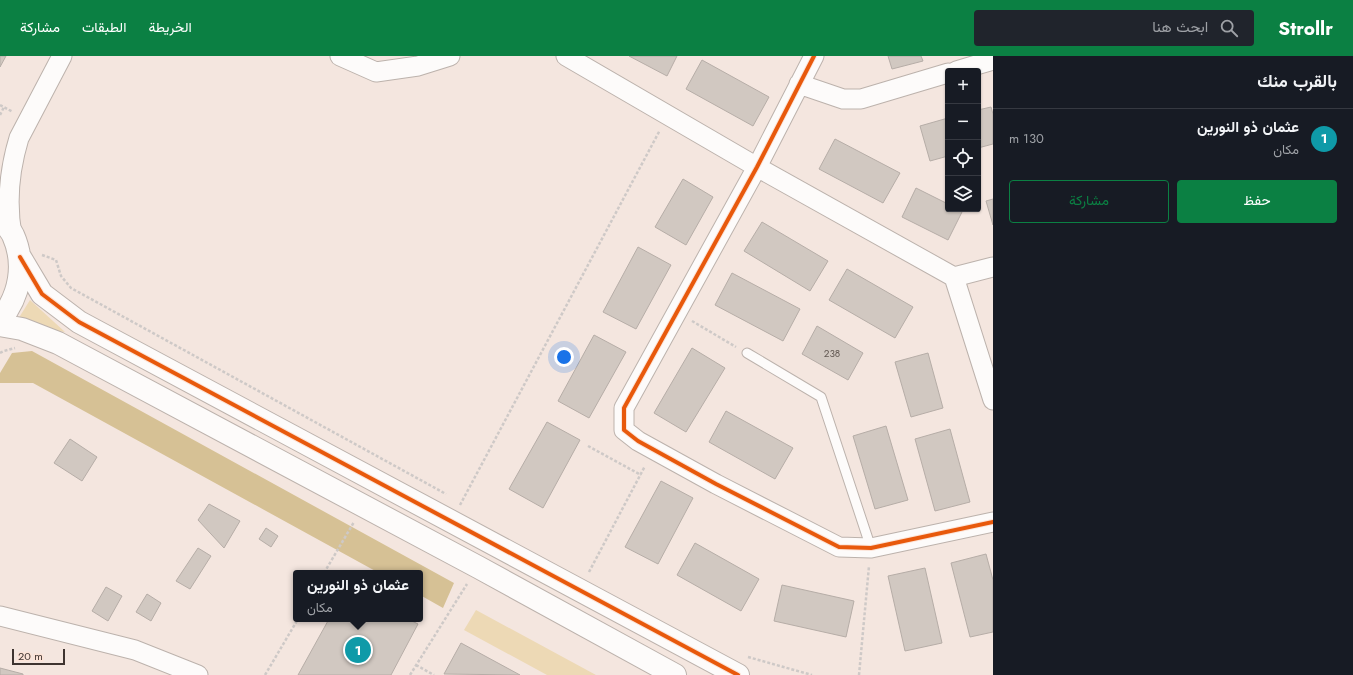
<!DOCTYPE html>
<html lang="ar">
<head>
<meta charset="utf-8">
<style>
	body { margin:0; font-family:Jost,Vazirmatn,sans-serif; background:#20242c; color:#f1f3f6; direction:rtl }
	.controls { position:absolute; right:12px; top:12px; display:grid; overflow:hidden; border-radius:4px; box-shadow:0 1px 3px #0004 }
	.controls button { width:36px; height:36px; display:grid; place-items:center; padding:0; border:0; border-bottom:1px solid #363941; background:#171b24; color:#f1f3f6; font:20px sans-serif }
	.scale { position:absolute; left:12px; bottom:10px; width:53px; box-sizing:border-box; padding-left:4px; border:2px solid #3e3430; border-top:0; font-size:11px; line-height:14px; white-space:nowrap; color:#3e3430; -webkit-text-stroke:3px #fce3d7; paint-order:stroke }
	.you { position:absolute; left:564px; top:301px; width:14px; height:14px; margin:-10px; border:3px solid #fff; border-radius:50%; background:#1a73e8; box-shadow:0 0 0 6px #1a73e833 }
	.badge { display:grid; place-items:center; width:26px; height:26px; border-radius:50%; background:#0b8043; color:#fff; font-size:13px; font-weight:700 }
	.pin { position:absolute; translate:-50% -50%; border:2px solid #fff; box-shadow:0 1px 4px #0006 }
	.popup { position:absolute; left:293px; top:514px; width:130px; height:52px; box-sizing:border-box; display:grid; place-content:center; border-radius:4px; background:#171b24; filter:drop-shadow(0 1px 3px #0005); font-size:13px; white-space:nowrap; color:#9ea1a6 }
	.popup b { font-size:15px; color:#f1f3f6 }
	.popup::after { content:''; position:absolute; left:50%; top:100%; margin-left:-8px; border:8px solid transparent; border-top-color:#171b24 }
	.list { margin:0; padding:0; list-style:none }
	h2 { display:flex; justify-content:space-between; align-items:center; height:52px; margin:0; padding:0 16px; font-size:17px }
	h2 small { font-size:13px; font-weight:400; color:#9ea1a6 }
	.list li { display:grid; grid-template-columns:26px 1fr auto; gap:12px; align-items:center; box-sizing:border-box; height:60px; padding:0 16px; border-top:1px solid #363941 }
	.list b { display:block; font-size:15px; white-space:nowrap }
	.list p { margin:0; font-size:13px; white-space:nowrap; color:#9ea1a6 }
	.list em { font-size:13px; font-style:normal; color:#9ea1a6 }
	.actions { display:flex; gap:8px; padding:12px 16px }
	.actions a { flex:1; padding:9px 0; border:1px solid #0b8043; border-radius:4px; text-align:center; font-size:14px; color:#0b8043 }
	.actions .main { background:#0b8043; color:#fff }
	.icon { flex:none; width:22px; height:22px; fill:none; stroke:currentColor; stroke-width:2; stroke-linecap:round; stroke-linejoin:round }
	.map { position:relative; flex:none; width:993px; height:619px; overflow:hidden; direction:ltr }
	header { display:flex; align-items:center; gap:24px; box-sizing:border-box; height:56px; padding:0 20px; background:#0b8043; color:#fff }
	header strong { font-size:19px }
	nav { display:flex; gap:22px; margin-inline-start:auto; font-size:14px }
	.search { width:280px; height:36px; background:#20242c; display:flex; align-items:center; gap:10px; box-sizing:border-box; padding:0 14px; border-radius:4px; color:#9ea1a6; font-size:15px }
	main { display:flex }
	aside { flex:1; background:#171b24 }
	.map>svg:first-child { display:block }
	.green { fill:#edd9b5 }
	.forest { fill:#d6c195 }
	.building { fill:#d1c8c1; stroke:#b6ada7 }
	.lines { fill:none; stroke-linecap:round; stroke-linejoin:round }
	.service-casing { stroke:#bcb2ac; stroke-width:11 }
	.minor-casing { stroke:#bcb2ac; stroke-width:21 }
	.tertiary-casing { stroke:#bcb2ac; stroke-width:24 }
	.path { stroke:#cec9c7; stroke-width:2.5; stroke-dasharray:3 2; stroke-linecap:butt }
	.service { stroke:#fdfbfa; stroke-width:9 }
	.minor { stroke:#fdfbfa; stroke-width:19 }
	.tertiary { stroke:#fdfbfa; stroke-width:22 }
	.cycleway-casing { stroke:#fce3d7; stroke-width:6 }
	.cycleway { stroke:#e8590c; stroke-width:4 }
	.labels { text-anchor:middle; dominant-baseline:central; stroke-width:3; stroke-linejoin:round; paint-order:stroke }
	.number-label { font-size:10px; fill:#635954 }
</style>
</head>
<body>
<header>
<strong>Strollr</strong>
<div class="search"><svg class="icon" aria-label="search" viewBox="0 0 24 24"><circle cx="10" cy="10" r="6"/><path d="M15 15l6 6"/></svg>ابحث هنا</div>
<nav><a>الخريطة</a><a>الطبقات</a><a>مشاركة</a></nav>
</header>
<main>
<aside>
<h2>بالقرب منك<small></small></h2>
<ul class="list">
<li><span class="badge" style="background:#0f9aa8">1</span><div><b>عثمان ذو النورين</b><p>مكان</p></div><em>130 m</em></li>
</ul>
<div class="actions"><a class="main">حفظ</a><a>مشاركة</a></div>
</aside>
<div class="map">
<svg width="993" height="619" viewBox="0 0 993 619">
	<rect width="100%" height="100%" fill="#f4e6df"/>
	<path class="green" d="M30,244L65,276L15,268Z
		M476,554L596,619H547L464,574Z"/>
	<path class="forest" d="M32,295L454,527L443,552L420,539V517H379L33,327H0V317L12,297Z"/>
	<path class="building" d="M0,0H6L0,11Z
		M629,0H677L667,20Z
		M888,0H921L923,5L892,13Z
		M702,4L769,41L753,70L686,33Z
		M991,51L993,58V88L978,92V54Z
		M948,62V100L930,105L920,70Z
		M835,83L900,117L883,147L819,113Z
		M683,123L713,141L686,189L655,171Z
		M916,132L948,148V153H957L962,156L948,184L902,161Z
		M993,143V169L986,145Z
		M762,166L828,205L810,235L744,195Z
		M638,191L671,209L636,273L603,256Z
		M847,213L913,251L895,282L829,244Z
		M732,217L800,253L783,285L715,249Z
		M817,270L863,297L848,324L802,298Z
		M594,279L626,296L589,362L558,345Z
		M692,292L725,312L686,376L654,357Z
		M928,297L943,352L911,361L895,306Z
		M726,355L793,392L775,423L709,386Z
		M547,366L580,384L543,452L509,433Z
		M886,370L908,444L875,453L853,380Z
		M950,373L970,446L935,455L915,383Z
		M70,383L97,401L82,425L54,407Z
		M661,425L693,442L658,508L625,491Z
		M209,448L240,465L224,492L198,464Z
		M266,472L278,480L271,491L259,483Z
		M695,487L759,523L741,555L677,519Z
		M198,492L211,500L190,533L176,525Z
		M986,498L993,524V576L970,581L951,507Z
		M925,512L942,587L905,595L888,520Z
		M782,529L854,545L846,581L774,565Z
		M106,531L122,540L108,565L92,555Z
		M147,538L161,547L151,565L136,556Z
		M329,563H408L418,568L391,619H298Z
		M461,587L520,619L444,618Z
		M0,612L23,618V619H0Z"/>
	<g class="lines">
		<defs>
			<path id="service" d="M747,297L821,341L871,492"/>
			<path id="minor" d="M340,0L376,16L418,10L450,0
				M566,0L757,111L954,221L993,344
				M814,0L757,111L624,352V374L638,385L716,428L839,491L871,492L993,466
				M956,15L993,4
				M799,28L843,43H861L948,17
				M12,179C6,145 9,115 19,82L62,0
				M954,221L993,211
				M0,560L135,594L198,619"/>
			<path id="tertiary" d="M0,161C4,167 10,173 13,179C26,208 20,240 0,264
				M20,201L42,238L79,266L738,619
				M0,269L22,273L58,287L478,511L675,619"/>
		</defs>
		<use href="#service" class="service-casing"/>
		<use href="#minor" class="minor-casing"/>
		<use href="#tertiary" class="tertiary-casing"/>
		<path class="path" d="M0,49L13,56
			M0,59L4,51
			M42,199L56,204L61,220L71,232L446,438
			M692,265L736,291
			M0,297L4,295L15,292
			M588,390L641,419
			M460,449L660,74
			M589,516L645,410
			M324,517L354,466
			M748,601L812,619
			M416,609L434,619
			M265,619L298,563
			M410,619L467,528
			M859,619L869,510"/>
		<use href="#service" class="service"/>
		<use href="#minor" class="minor"/>
		<use href="#tertiary" class="tertiary"/>
		<defs>
			<path id="cycleway" d="M814,0L757,111L624,352V374L638,385L716,428L839,491L871,492L993,466
				M20,201L42,238L79,266L738,619"/>
		</defs>
		<use href="#cycleway" class="cycleway-casing"/>
		<use href="#cycleway" class="cycleway"/>
	</g>
	<g class="labels">
		<g class="number-label">
			<text x="832" y="297">238</text>
		</g>
	</g>
</svg>
<div class="controls">
<button>+</button>
<button>−</button>
<button><svg class="icon" aria-label="locate" viewBox="0 0 24 24"><circle cx="12" cy="12" r="6"/><path d="M12 2v4M12 18v4M2 12h4M18 12h4"/></svg></button>
<button><svg class="icon" aria-label="layers" viewBox="0 0 24 24"><path d="M12 4l9 5-9 5-9-5zM3 14l9 5 9-5"/></svg></button>
</div>
<div class="scale">20 m</div>
<div class="you"></div>
<div class="pin badge" style="left:358px;top:594px;background:#0f9aa8">1</div>
<div class="popup"><b>عثمان ذو النورين</b>مكان</div>
</div>
</main>
</body>
</html>
